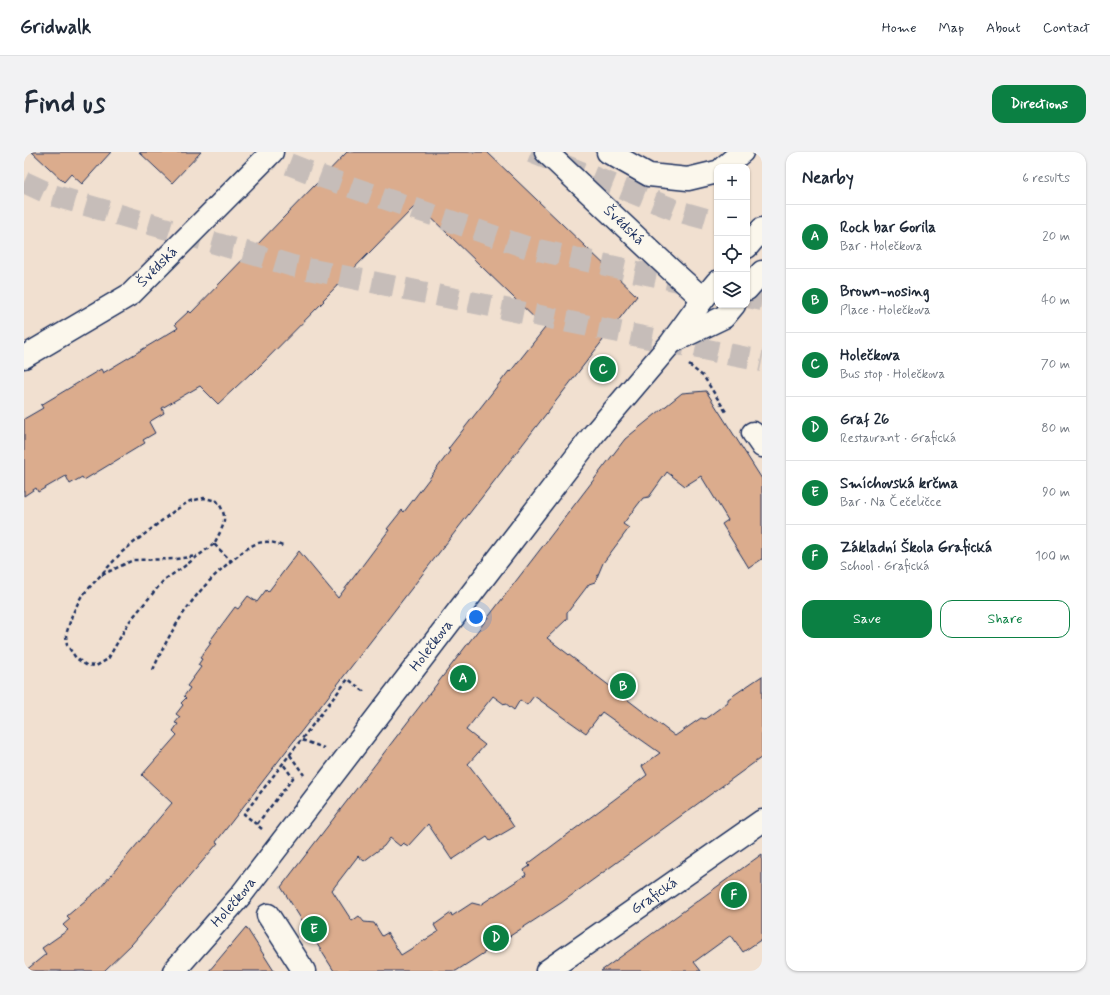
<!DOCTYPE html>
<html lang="en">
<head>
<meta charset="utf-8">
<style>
	body { margin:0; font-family:Mynerve,sans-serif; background:#f2f2f3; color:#1f2937 }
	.controls { position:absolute; right:12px; top:12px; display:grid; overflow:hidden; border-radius:8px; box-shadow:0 1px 3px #0004 }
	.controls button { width:36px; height:36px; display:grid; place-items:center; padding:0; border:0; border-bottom:1px solid #e0e1e3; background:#fff; color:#1f2937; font:20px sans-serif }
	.you { position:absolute; left:452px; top:465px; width:14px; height:14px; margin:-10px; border:3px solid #fff; border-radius:50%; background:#1a73e8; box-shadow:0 0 0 6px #1a73e833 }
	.badge { display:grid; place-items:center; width:26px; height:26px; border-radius:50%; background:#0b8043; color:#fff; font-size:13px; font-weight:700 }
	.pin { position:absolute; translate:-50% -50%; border:2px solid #fff; box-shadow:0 1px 4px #0006 }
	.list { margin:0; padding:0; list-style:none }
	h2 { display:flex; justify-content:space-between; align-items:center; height:52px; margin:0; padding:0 16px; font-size:17px }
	h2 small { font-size:13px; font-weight:400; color:#747a83 }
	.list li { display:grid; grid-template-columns:26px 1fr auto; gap:12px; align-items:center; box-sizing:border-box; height:64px; padding:0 16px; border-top:1px solid #e0e1e3 }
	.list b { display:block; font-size:15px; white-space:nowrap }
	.list p { margin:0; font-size:13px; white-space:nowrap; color:#747a83 }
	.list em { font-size:13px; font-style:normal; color:#747a83 }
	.actions { display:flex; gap:8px; padding:12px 16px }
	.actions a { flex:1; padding:9px 0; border:1px solid #0b8043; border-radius:12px; text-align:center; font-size:14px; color:#0b8043 }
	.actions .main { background:#0b8043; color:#fff }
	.icon { flex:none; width:22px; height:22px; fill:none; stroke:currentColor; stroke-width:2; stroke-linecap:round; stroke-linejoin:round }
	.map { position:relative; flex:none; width:738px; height:819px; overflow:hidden; border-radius:12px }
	header { display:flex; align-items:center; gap:24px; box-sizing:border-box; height:56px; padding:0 20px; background:#fff; border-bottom:1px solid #e0e1e3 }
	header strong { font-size:19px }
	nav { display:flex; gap:22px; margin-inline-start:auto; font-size:14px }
	.intro { display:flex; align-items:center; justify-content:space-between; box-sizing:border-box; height:96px; padding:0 24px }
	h1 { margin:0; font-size:28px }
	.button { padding:10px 18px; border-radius:12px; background:#0b8043; color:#fff; font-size:14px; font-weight:700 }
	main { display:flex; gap:24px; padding:0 24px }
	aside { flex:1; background:#fff; border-radius:12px; box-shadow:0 1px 3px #0004 }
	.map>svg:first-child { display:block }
	.building { fill:#dbac8d; stroke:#1b2f5e; fill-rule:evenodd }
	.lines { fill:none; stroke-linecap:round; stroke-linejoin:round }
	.minor-tunnel { stroke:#c6bdb9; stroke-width:22; stroke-dasharray:22 11; stroke-linecap:butt }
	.highway-tunnel { stroke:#c6bdb9; stroke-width:22; stroke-dasharray:22 11; stroke-linecap:butt }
	.minor-casing { stroke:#1b2f5e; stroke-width:25 }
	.path { stroke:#1b2f5e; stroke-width:2.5; stroke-dasharray:4 3; stroke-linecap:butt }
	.minor { stroke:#fbf7ec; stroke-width:22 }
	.labels { text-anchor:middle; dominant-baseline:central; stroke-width:3.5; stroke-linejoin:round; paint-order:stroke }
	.street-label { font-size:15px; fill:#1b2f5e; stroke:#fbf7ec }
</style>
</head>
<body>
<header>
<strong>Gridwalk</strong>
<nav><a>Home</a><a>Map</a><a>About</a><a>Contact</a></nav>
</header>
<div class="intro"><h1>Find us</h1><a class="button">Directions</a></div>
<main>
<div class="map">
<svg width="738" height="819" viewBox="0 0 738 819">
	<rect width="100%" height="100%" fill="#f1e0d0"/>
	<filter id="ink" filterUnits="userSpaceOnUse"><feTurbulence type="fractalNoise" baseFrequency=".025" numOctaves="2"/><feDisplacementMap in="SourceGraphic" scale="8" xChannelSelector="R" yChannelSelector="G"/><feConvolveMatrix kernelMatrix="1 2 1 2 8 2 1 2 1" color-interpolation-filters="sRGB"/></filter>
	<g filter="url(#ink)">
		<path class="building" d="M8,0H87L58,32L47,22L40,30Z
			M115,0H177L148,31Z
			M323,0H463L613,144L192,690L194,691L108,792L80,819H1L22,802L18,796L44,778L39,773L46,767L43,764L76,736L148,651L118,623L153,583L149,579L154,572L151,571L156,565L152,562L159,553L157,551L162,546L160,544L166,536L163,534L177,515L174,513L178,507L176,506L187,491L185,490L211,455L214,457L224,444L233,450L242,438L244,440L275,399L314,446L365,378L363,377L378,358L380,360L426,299L424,297L485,219L486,220L521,176L393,52L299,148L300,149L228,222L227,221L194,252L176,234L138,256L140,261L125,270L131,281L119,288L121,291L60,328L58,325L46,332L42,324L14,340L12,336L0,344V267L19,256L17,253L77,217L79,221L154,176L151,172L165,159L167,161Z
			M682,239L738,327V407L725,416L698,372L704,368L677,324L661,334L643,320L625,345L619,346L599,372L605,376L579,411L571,430L565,432L543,461V467L523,486L651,584L677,566L681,567L704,550V547L738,524V605L537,751L432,819H310L257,735L601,287L658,241ZM469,544L480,552L481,551L490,558L496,548L503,553L510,544L562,581L578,560L636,601L618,614L623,623L504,712L506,714L500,718L502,723L456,753L448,751L428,764L427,761L410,773L414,780L377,803L363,781L358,784L350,771L340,770L335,764L328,769L308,738L334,704L340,709L360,694L366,686L376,694L379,691L384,694L404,672L428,708L463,685L466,689L490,675L473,649L444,612L461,593L442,578Z
			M738,702V787L719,800L707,783L670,810L677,819H577Z
			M222,775L250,819H185Z"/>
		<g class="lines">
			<path class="minor-tunnel" d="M507,0L654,59L693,70"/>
			<path class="highway-tunnel" d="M234,0L298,25L505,96L668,132
				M0,30L28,43L269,114L738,209
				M723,145L738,148"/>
			<defs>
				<g id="minor">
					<path id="s1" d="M522,0L646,117L679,147"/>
					<path d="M584,0L625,23L664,27L693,20"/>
					<path d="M700,15L718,0"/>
					<path d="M723,95L738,77"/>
					<path d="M723,137L738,120"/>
					<path d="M650,189L700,165L710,153"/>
					<path id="s2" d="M0,205L107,142L248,0"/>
					<path d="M729,281L738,294"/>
					<path d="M244,763L280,819"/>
					<path id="s3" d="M150,819L217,743L569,283L647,191L679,147L693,130"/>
					<path id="s4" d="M523,819L738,669"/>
				</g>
			</defs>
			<use href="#minor" class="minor-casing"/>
			<path class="path" d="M665,213L680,225L702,260
				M190,392L158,416L140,428L105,470L84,507L72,514L62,513L52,506L43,493L42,483L48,463L57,445L75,425L98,400L150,359L166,349L180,346L193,349C206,367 199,374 190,392L207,409
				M78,423L109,408L152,407L173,404
				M129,518C148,474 173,435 211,406C220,399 228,391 240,390C247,389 254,392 261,395
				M278,588L300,596
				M266,603L280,623
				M233,672L269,626L259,612
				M238,677L220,662L324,527L342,541"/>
			<use href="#minor" class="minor"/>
		</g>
	</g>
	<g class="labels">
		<g class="street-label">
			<text stroke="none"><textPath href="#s1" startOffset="107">Švédská</textPath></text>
			<text stroke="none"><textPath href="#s2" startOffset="162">Švédská</textPath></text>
			<text stroke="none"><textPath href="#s3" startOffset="415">Holečkova</textPath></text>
			<text stroke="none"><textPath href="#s4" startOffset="131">Grafická</textPath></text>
			<text stroke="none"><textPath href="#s3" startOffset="91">Holečkova</textPath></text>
		</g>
	</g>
</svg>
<div class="controls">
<button>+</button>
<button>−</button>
<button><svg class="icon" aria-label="locate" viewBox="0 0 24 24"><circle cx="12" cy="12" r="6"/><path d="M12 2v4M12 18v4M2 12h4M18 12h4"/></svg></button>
<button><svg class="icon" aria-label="layers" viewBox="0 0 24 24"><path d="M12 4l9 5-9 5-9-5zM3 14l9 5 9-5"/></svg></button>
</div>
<div class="you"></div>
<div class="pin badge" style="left:439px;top:526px">A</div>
<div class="pin badge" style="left:599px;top:534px">B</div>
<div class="pin badge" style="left:579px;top:217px">C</div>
<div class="pin badge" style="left:472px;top:786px">D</div>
<div class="pin badge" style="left:290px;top:777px">E</div>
<div class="pin badge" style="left:710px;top:743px">F</div>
</div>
<aside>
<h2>Nearby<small>6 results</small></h2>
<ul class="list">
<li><span class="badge">A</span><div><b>Rock bar Gorila</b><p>Bar · Holečkova</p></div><em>20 m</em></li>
<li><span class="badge">B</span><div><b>Brown-nosing</b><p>Place · Holečkova</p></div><em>40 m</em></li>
<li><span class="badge">C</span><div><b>Holečkova</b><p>Bus stop · Holečkova</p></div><em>70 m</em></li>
<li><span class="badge">D</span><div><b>Graf 26</b><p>Restaurant · Grafická</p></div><em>80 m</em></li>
<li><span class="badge">E</span><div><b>Smíchovská krčma</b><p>Bar · Na Čečeličce</p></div><em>90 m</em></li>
<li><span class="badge">F</span><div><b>Základní Škola Grafická</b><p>School · Grafická</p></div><em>100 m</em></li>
</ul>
<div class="actions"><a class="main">Save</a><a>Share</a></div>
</aside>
</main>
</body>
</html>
